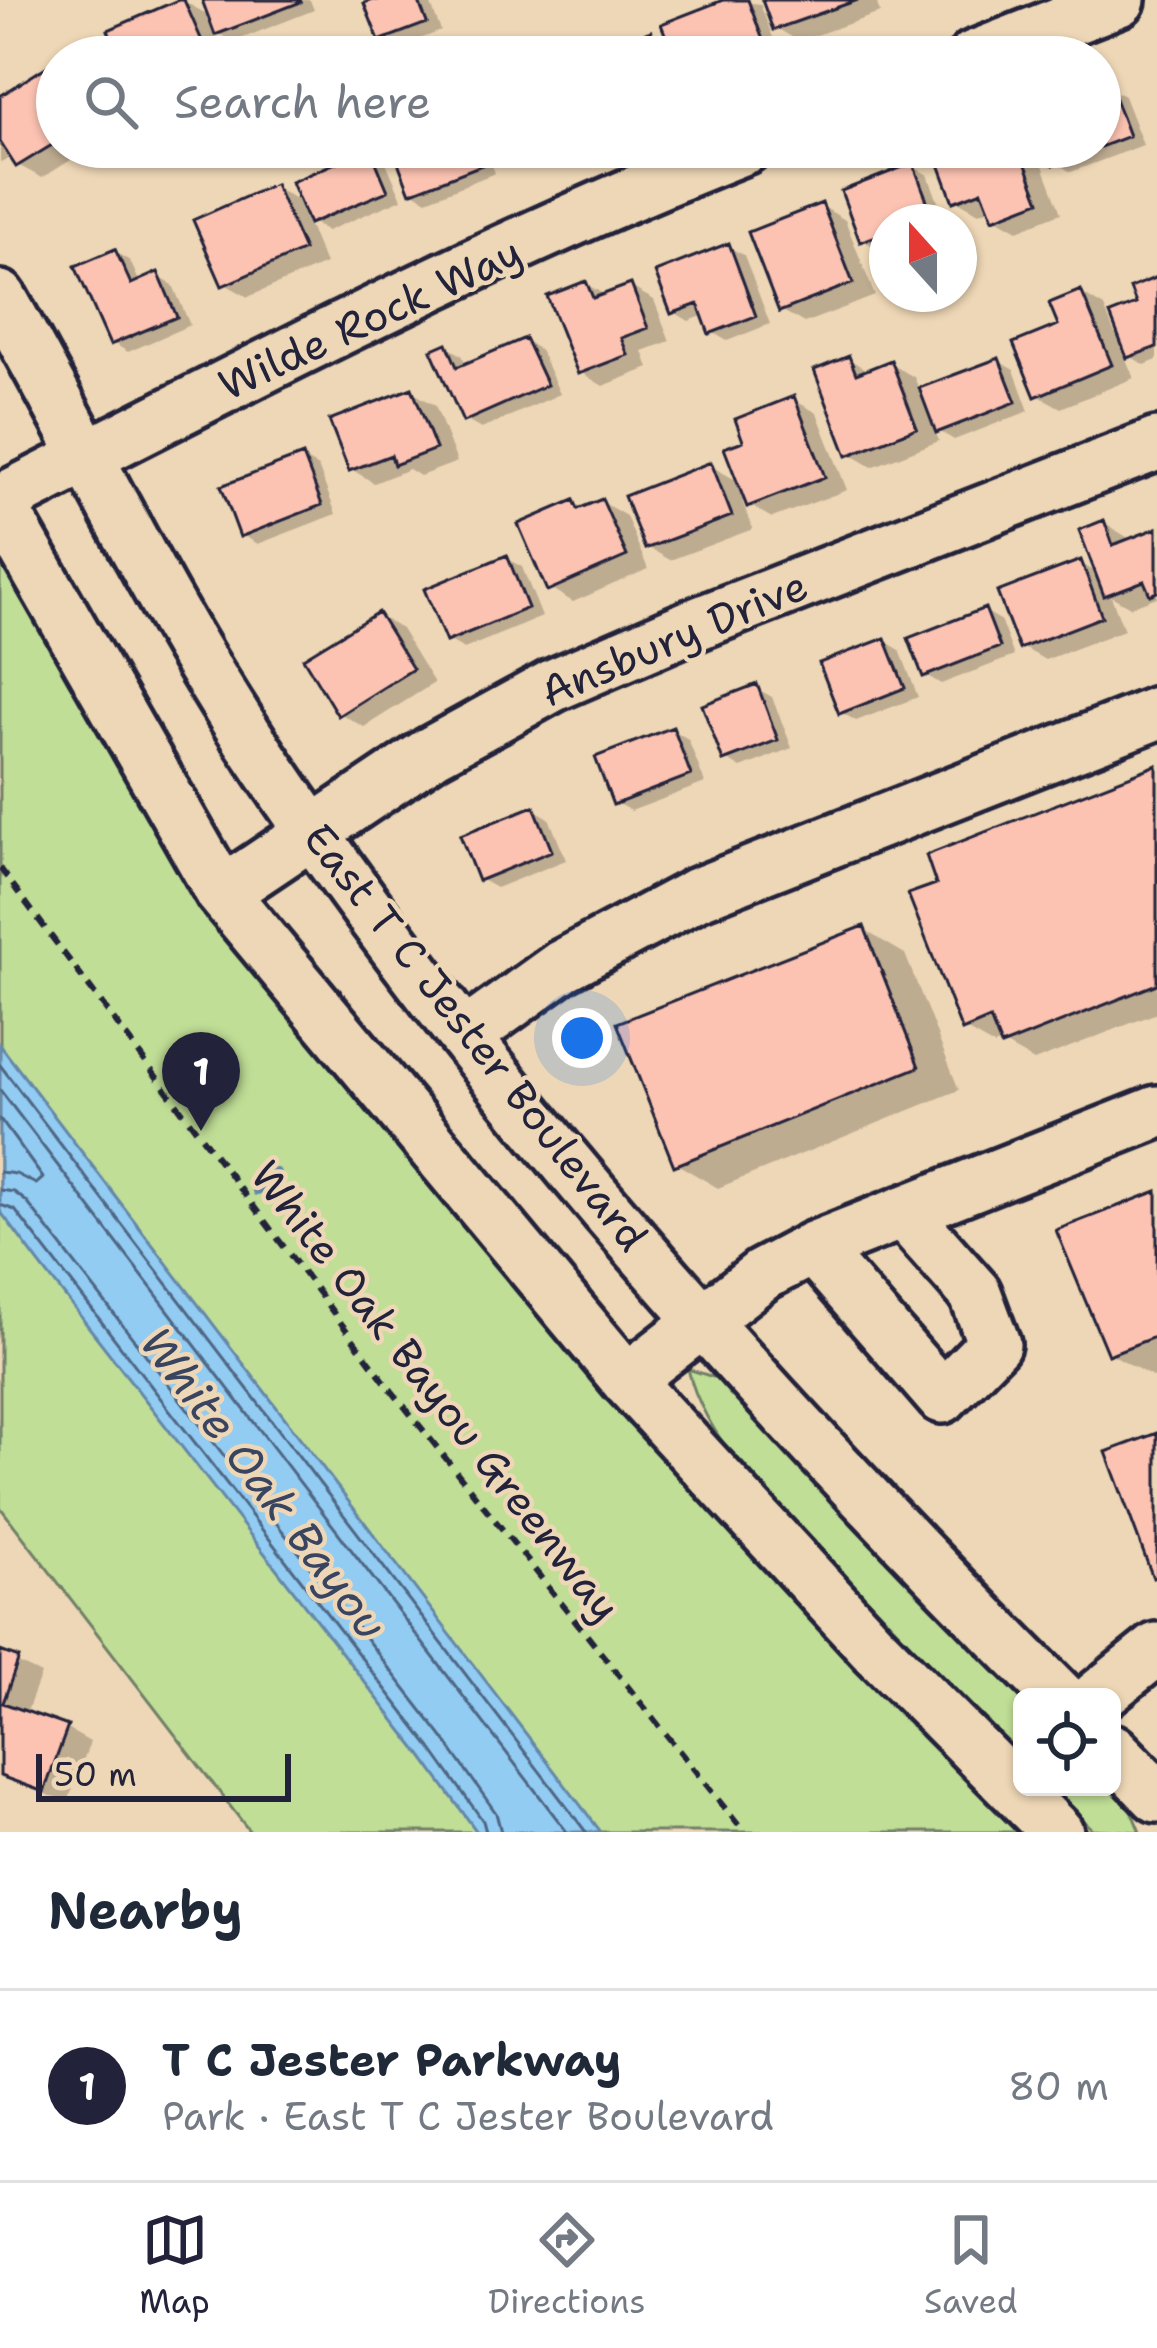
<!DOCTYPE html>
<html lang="en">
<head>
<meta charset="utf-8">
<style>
	body { margin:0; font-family:"Shantell Sans",sans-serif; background:#f6f6f7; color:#1f2937 }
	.controls { position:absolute; right:36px; bottom:36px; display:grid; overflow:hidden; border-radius:18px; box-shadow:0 3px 9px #0004 }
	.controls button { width:108px; height:108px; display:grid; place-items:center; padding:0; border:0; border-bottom:3px solid #e0e1e3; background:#fff; color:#1f2937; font:60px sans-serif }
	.compass { position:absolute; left:869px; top:204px; width:108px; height:108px; border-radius:50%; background:#fff; box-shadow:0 3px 9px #0004; rotate:339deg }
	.scale { position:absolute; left:36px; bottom:30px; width:255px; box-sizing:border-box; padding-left:12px; border:6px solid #22223b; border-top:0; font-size:33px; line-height:42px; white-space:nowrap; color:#22223b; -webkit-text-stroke:9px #eed7b6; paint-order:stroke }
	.you { position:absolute; left:582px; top:1038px; width:42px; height:42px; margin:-30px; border:9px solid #fff; border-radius:50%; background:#1a73e8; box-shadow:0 0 0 18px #1a73e833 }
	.badge { display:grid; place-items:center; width:78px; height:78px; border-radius:50%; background:#22223b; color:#fff; font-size:39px; font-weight:700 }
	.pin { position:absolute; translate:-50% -99px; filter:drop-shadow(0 3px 6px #0008) }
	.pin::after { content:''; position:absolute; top:63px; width:42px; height:36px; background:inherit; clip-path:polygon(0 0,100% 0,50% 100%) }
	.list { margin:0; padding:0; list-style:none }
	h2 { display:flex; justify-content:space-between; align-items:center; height:156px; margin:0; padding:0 48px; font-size:51px }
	h2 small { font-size:39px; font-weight:400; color:#747a83 }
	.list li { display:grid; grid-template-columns:78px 1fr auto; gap:36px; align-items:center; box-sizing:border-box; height:192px; padding:0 48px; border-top:3px solid #e0e1e3 }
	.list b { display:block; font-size:45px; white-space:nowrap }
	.list p { margin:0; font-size:39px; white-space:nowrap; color:#747a83 }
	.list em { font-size:39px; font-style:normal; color:#747a83 }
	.icon { flex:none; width:66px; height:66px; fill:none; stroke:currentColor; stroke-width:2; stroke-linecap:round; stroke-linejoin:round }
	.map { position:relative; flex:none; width:1157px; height:1832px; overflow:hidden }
	.search { position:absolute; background:#fff; box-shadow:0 3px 9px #0004; left:36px; right:36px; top:36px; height:132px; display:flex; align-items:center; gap:30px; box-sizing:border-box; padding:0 42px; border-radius:66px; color:#747a83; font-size:45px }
	.sheet { height:348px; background:#fff }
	nav { display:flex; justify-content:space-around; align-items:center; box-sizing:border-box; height:168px; border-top:3px solid #e0e1e3; background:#fff; font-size:33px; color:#747a83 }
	nav a { display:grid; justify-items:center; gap:6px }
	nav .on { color:#22223b }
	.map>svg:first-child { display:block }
	.green { fill:#c0de96; stroke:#718068; stroke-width:3 }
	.water { fill:#92ccf2; stroke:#6588a9; stroke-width:3 }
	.shadow { fill:#0003 }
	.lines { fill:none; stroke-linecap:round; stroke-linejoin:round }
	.shore { stroke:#4f6684; stroke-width:3 }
	.stream { stroke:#6588a9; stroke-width:10 }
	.building { fill:#fcc3b2; stroke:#22223b; stroke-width:3 }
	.minor-casing { stroke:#22223b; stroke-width:60 }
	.path { stroke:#22223b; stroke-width:6; stroke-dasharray:12 9; stroke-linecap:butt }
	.minor { stroke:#eed7b6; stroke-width:51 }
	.labels { text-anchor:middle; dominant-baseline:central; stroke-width:9; stroke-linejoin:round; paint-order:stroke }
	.street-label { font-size:42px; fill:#22223b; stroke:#eed7b6 }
	.water-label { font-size:45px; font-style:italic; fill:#384460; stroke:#eed7b6 }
</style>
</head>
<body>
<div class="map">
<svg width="1157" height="1832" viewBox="0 0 1157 1832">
	<rect width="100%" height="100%" fill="#eed7b6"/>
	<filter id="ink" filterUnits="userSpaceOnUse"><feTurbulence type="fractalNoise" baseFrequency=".00833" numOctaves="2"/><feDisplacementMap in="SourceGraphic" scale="24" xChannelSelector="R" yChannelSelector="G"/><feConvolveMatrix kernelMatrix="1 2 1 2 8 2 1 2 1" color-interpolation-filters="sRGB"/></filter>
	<g filter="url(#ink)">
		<path class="green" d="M0,535L129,759L1033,1832H250L0,1507Z
			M688,1369L726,1381L1033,1697H1022V1761C971,1707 920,1653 868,1600C808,1538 707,1453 688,1369Z
			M1112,1780L1123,1791L1140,1832L1092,1829L1047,1787H1112Z"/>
		<path class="water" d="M0,1045L601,1832H477L422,1756L39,1263L0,1211Z"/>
		<path class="shadow" d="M205,0H310L314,10L233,42L213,30L225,57H123L183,1L212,17Z
			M381,0H429L441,31L396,48L381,39Z
			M731,0L760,4L777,48L754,57H591L651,34L673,47Z
			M765,0H876L880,13L799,41L776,28Z
			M57,64V147H92L42,178L18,165L14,157L0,162V99Z
			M1108,87L1124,96L1143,145L1071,172L1056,163L1050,147H1100V90Z
			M111,147H145L148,155L125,166L118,162Z
			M148,147H194L166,158Z
			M401,147H485L495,173L427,200L412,191Z
			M502,147H557L520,163L505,154Z
			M969,147H1036L1061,213L1018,230L995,217L992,208L979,213L956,200Z
			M370,152L385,160L402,199L327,231L306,219L325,264L248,297L225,284L275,187L304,204Z
			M912,166L928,175L946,222H887V245L878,249L863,240Z
			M822,206L845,220L875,296L804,323L781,310Z
			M728,247L744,255L770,324L727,341L712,332L705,315L689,321L674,312Z
			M115,252L130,261L140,283L157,276L173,285L190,325L128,352L113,343Z
			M1157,281V360L1145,365L1123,352L1134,378L1061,408L1037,395L1062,327L1081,293L1104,307L1115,334Z
			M586,284L607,296L631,287L654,300L670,341L643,351L649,368L603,386L580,372Z
			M525,341L540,350L560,394L481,429L465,420L446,346L462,355L467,367Z
			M849,359L870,372L891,364L914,377L920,391L998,361L1014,370L1029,411L954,440L934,428L939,441L872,467L849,453Z
			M412,392L435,405L457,462L420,476L409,469L374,483L351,469Z
			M794,400L817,413L847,490L772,518L742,501L753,529L670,560L647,547L711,466L741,483L747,442Z
			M302,458L318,467L336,514L258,544L242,535Z
			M602,502L626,516L648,569L573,602L550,588L574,503L585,510Z
			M1104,523L1127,537L1129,542L1157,531V597L1130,607L1111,596L1124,630L1045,660L1022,647L1080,563L1099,574Z
			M506,558L522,567L542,617L464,649L448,640Z
			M985,611L1000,620L1014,656L941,684L926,675Z
			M378,615L401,629L434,683L364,727L341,714Z
			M885,641L900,650L918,697L856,721L841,712Z
			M756,688L772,697L792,748L741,768L726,759Z
			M673,730L688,739L705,783L631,811L616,803Z
			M1157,768V1013L1034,1061L1002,1043L994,1046L964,1029L939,885Z
			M534,809L549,818L566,860L496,888L480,879Z
			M864,930L905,954L959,1090L718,1188L677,1164Z
			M1157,1194V1375L1152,1377L1110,1353Z
			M0,1654L41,1674L26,1714L67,1729L90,1742L68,1802L0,1778Z"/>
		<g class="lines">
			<path class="shore" d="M0,1065L586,1832
				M0,1090L567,1832
				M0,1119L43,1178L36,1184L16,1174L0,1172
				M0,1190L14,1192L27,1202L444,1739L496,1813L501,1832
				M0,1205L15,1210L431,1748L483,1821L486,1832"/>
			<path class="stream" d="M257,1191L276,1173"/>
		</g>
		<path class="building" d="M178,0H184L209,57H119L108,30Z
			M202,0H300L301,2L215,35Z
			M372,0H418L427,23L379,41L364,3Z
			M723,0H748L763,40L719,57H674L661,24Z
			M762,0H858L773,30Z
			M651,31L661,57H582Z
			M57,60V142L16,167L0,142V96Z
			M1109,83L1129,136L1053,165L1046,147H1100V87Z
			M392,147H475L482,165L410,193Z
			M960,147H1019L1040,201L993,219L982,191L953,202L936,156Z
			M370,148L388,191L309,224L291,182Z
			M913,163L932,214L912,222H887V232L860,242L841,191Z
			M275,184L304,250L222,286L193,220Z
			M822,203L853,283L779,312L748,232Z
			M729,243L756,316L709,334L698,304L671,314L655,272Z
			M115,249L131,284L158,272L177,317L110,345L75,266Z
			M1157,277V347L1127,358L1110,314L1136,304L1130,288Z
			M586,281L593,298L631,284L648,328L621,338L628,355L578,374L547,296Z
			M1081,290L1112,365L1035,397L1013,343L1058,325L1049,303Z
			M525,338L547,385L463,422L431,350L447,343L457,367Z
			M849,356L856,374L891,360L917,428L847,456L814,370Z
			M999,358L1016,402L936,433L919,388Z
			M412,388L436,449L394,465L391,455L349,471L329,420Z
			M794,396L825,477L747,507L724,448L743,441L735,419Z
			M303,455L322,505L240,537L221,486Z
			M711,462L732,516L645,549L624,496Z
			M602,499L627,556L547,591L518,524L574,500L578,509Z
			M1104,520L1113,545L1157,528V592L1150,595L1144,581L1104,596L1079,530Z
			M507,555L528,608L446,642L424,589Z
			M1081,560L1102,617L1019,649L997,592Z
			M985,608L1000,647L923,677L908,638Z
			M378,612L413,669L338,716L303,658Z
			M885,638L905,688L839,714L819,663Z
			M757,684L778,740L723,761L702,705Z
			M673,727L691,775L613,805L595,757Z
			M1157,765V984L1001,1046L990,1019L962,1031L908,894L936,884L926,855Z
			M534,806L552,851L478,881L460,835Z
			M864,926L919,1067L674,1166L617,1023Z
			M1157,1191V1336L1108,1355L1056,1230Z
			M1157,1433V1576L1153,1578L1106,1452Z
			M0,1651L19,1658L3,1703L68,1726L44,1792L0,1776Z"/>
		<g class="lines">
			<defs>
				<path id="minor" d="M974,57L1119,0
					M0,297C86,449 161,607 258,753C487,1095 770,1408 1060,1697
					M0,501C245,376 489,248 746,147
					M0,505L222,893L627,1380L872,1646L1057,1832
					M222,893L432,752L554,685L691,626L1157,444
					M466,1035L562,966L697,894L1157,713
					M813,1248L942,1397L994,1344L975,1293L903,1212
					M627,1380L762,1275L813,1248L1157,1112
					M1097,1697L1157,1649
					M1112,1750L1157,1796"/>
			</defs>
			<use href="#minor" class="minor-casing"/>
			<path class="path" d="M0,868L392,1391L744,1832"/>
			<use href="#minor" class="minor"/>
		</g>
	</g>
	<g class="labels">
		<g class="street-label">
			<text transform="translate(370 318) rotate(-25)">Wilde Rock Way</text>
			<text transform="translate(674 638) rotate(-23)">Ansbury Drive</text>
			<text transform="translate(476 1037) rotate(52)">East T C Jester Boulevard</text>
			<text transform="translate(436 1391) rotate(52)">White Oak Bayou Greenway</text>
		</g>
		<g class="water-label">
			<text transform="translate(264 1483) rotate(53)">White Oak Bayou</text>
		</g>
	</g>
</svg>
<div class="controls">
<button><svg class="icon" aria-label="locate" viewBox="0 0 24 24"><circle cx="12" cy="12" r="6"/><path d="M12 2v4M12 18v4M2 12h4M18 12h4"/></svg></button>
</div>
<svg class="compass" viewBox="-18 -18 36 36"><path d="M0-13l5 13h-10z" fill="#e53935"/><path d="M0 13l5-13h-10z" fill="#747a83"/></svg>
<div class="scale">50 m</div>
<div class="you"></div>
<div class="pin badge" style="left:201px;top:1131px">1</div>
<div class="search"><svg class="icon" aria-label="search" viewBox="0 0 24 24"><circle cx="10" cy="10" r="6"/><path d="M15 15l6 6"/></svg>Search here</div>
</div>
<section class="sheet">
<h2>Nearby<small></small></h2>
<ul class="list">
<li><span class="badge">1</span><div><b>T C Jester Parkway</b><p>Park · East T C Jester Boulevard</p></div><em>80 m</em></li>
</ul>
</section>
<nav>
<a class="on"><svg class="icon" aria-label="map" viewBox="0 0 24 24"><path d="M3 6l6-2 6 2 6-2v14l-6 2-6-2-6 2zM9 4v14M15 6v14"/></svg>Map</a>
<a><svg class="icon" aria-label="directions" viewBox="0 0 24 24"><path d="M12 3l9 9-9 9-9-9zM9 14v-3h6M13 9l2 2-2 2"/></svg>Directions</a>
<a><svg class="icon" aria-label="saved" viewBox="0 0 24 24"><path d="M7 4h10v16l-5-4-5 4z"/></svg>Saved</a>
</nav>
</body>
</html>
